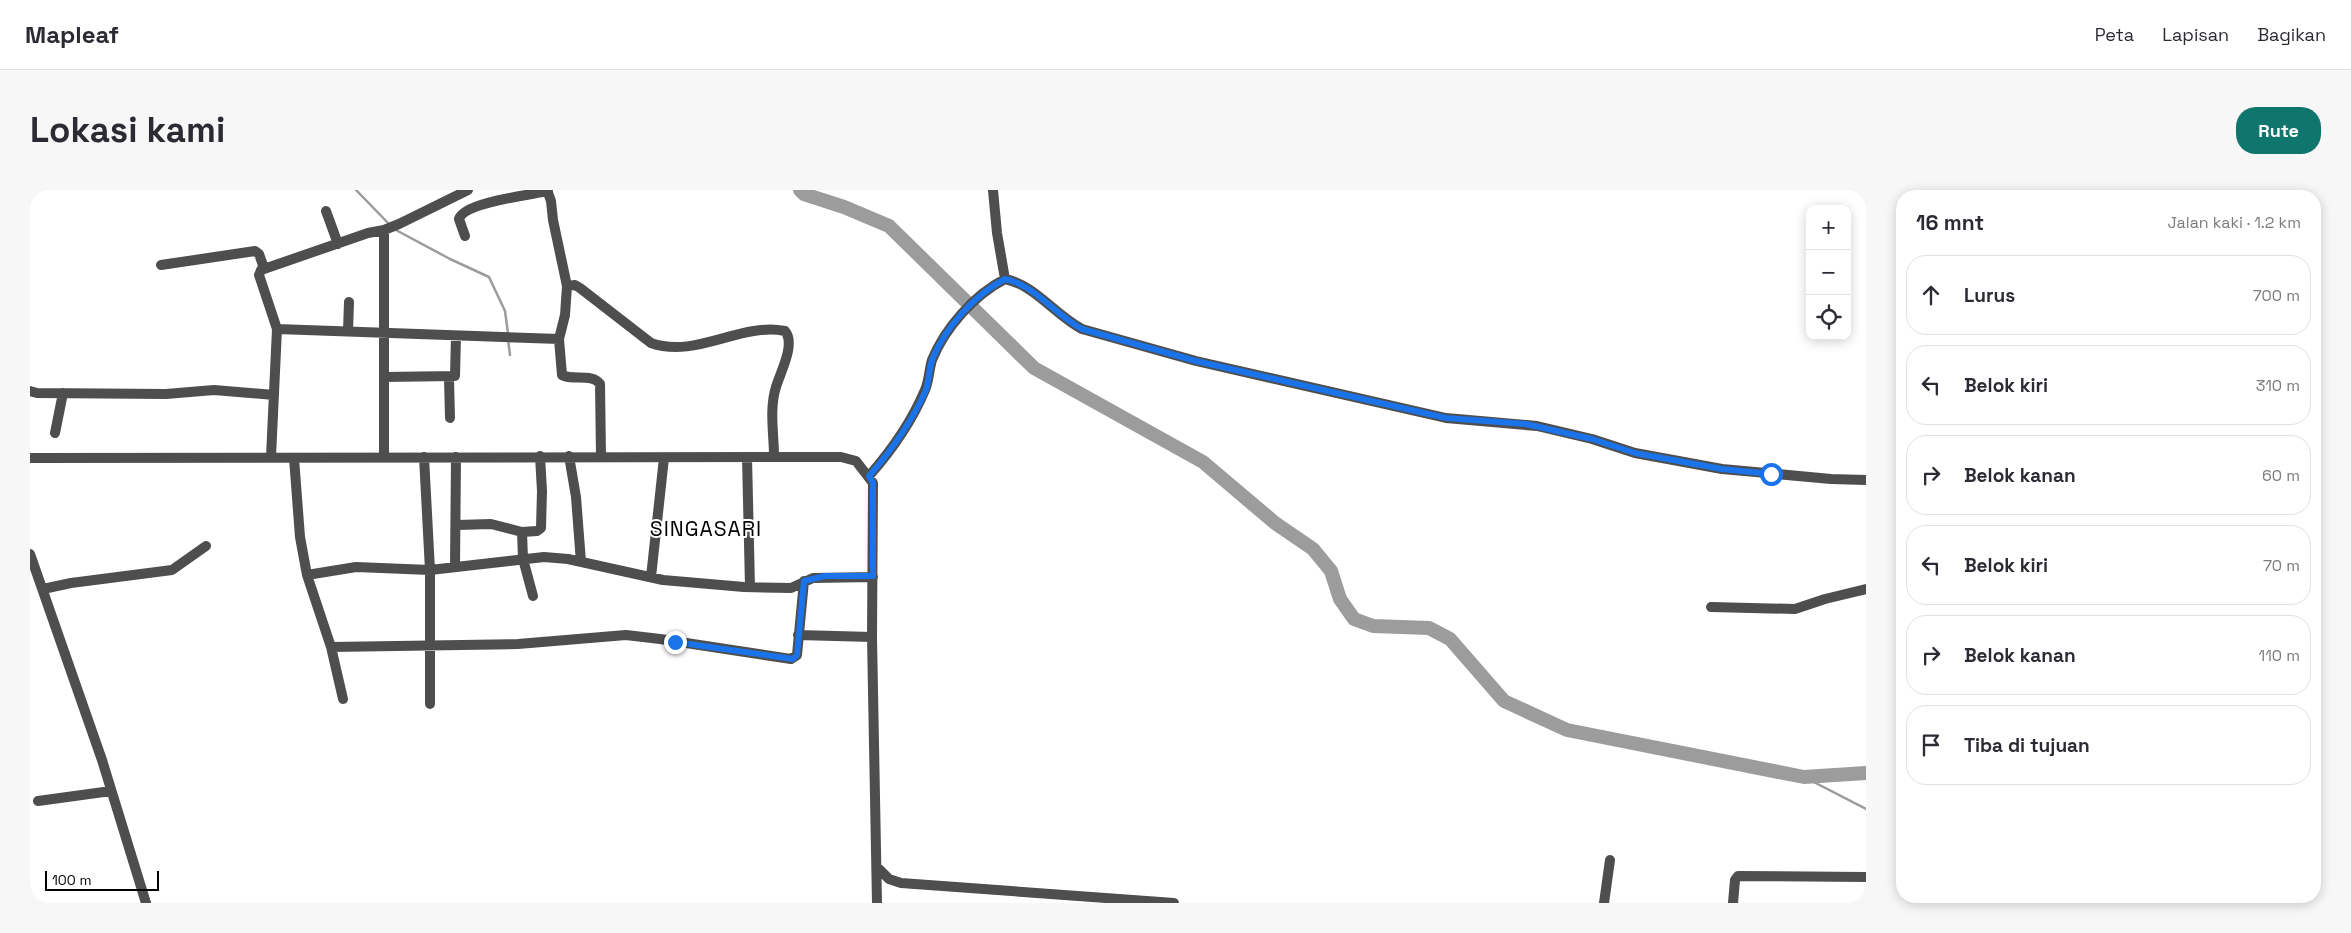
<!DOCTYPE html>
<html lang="id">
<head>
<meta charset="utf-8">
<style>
	body { margin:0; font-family:"Space Grotesk",sans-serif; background:#f7f7f7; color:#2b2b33 }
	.controls { position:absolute; right:15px; top:15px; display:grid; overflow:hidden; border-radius:10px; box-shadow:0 2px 12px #0003 }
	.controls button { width:45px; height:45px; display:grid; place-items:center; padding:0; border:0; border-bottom:1px solid #e1e1e2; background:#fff; color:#2b2b33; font:25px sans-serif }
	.scale { position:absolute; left:15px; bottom:12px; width:114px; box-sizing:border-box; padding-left:5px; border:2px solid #000; border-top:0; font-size:14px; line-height:18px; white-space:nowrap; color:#000; -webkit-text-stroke:4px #fff; paint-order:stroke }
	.stop { position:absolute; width:15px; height:15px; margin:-11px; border:4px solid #1a73e8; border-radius:50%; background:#fff }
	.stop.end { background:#1a73e8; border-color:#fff; box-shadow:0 1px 5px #0008 }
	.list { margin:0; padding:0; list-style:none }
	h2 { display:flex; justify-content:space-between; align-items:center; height:65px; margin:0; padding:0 20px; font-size:21px }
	h2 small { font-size:16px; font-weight:400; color:#7c7c81 }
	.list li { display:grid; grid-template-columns:32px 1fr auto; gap:15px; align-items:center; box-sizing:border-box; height:80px; margin:0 10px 10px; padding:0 10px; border:1px solid #e1e1e2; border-radius:20px }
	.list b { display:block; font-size:19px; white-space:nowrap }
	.list em { font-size:16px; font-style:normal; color:#7c7c81 }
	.icon { flex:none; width:28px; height:28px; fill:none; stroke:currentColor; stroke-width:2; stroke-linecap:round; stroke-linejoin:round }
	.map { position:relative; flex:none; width:1836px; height:713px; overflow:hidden; border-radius:20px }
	header { display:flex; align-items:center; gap:30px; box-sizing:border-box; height:70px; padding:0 25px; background:#fff; border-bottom:1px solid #e1e1e2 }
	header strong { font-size:24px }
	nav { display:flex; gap:28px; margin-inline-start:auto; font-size:18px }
	.intro { display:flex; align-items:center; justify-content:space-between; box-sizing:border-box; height:120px; padding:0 30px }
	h1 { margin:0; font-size:35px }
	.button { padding:12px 22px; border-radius:20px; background:#0f766e; color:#fff; font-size:18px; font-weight:700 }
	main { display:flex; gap:30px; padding:0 30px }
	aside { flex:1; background:#fff; border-radius:20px; box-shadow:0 2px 12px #0003 }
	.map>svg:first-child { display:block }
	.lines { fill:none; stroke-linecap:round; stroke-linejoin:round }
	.stream { stroke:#9c9c9c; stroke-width:2.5 }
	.river { stroke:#9c9c9c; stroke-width:14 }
	.minor { stroke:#4e4e4e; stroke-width:10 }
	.route { stroke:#1a73e8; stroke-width:6 }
	.labels { text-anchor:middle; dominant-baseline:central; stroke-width:4; stroke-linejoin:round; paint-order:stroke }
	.quarter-label { font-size:21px; letter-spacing:1px; fill:#000; stroke:#fff }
</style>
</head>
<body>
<header>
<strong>Mapleaf</strong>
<nav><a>Peta</a><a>Lapisan</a><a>Bagikan</a></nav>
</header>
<div class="intro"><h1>Lokasi kami</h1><a class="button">Rute</a></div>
<main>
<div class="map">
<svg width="1836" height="713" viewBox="0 0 1836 713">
	<rect width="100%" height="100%" fill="#fff"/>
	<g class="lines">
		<path class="stream" d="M326,0L360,35
			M364,39L420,69L459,87L475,121L478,143
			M478,149L480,165
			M1774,587L1836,619"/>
		<path class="river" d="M770,0L774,4L814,17L859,36L1004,178L1173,272L1245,333L1283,359L1301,381L1310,409L1324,429L1343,436L1399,438L1420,449L1474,511L1537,540L1774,587L1836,583"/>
		<path class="minor" d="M517,0L521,11L523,30L537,96L535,125L529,149
			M963,0L967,43L975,89
			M296,21L308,54
			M354,40V267
			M435,46L429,29C434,12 501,5 518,1
			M131,75L225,61L229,64L234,78
			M537,96L545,95L550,98L621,153C666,169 710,132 755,141C766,154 750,183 746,197C739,219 744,244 744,267
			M247,139L529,149L532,185C543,191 562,183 570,194L571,266
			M318,141L319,112
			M354,187L425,186L426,146
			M419,188L420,228
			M0,201L7,203L136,204L184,200L244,205
			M25,243L33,203
			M539,266L546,307L551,372
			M241,267L247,139L229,85L231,80L338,43L354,40L369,34L438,0
			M394,267L400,380V514
			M717,267L720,397
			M0,268L811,267L826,271L843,293L842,447L847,713
			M264,268L270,347L277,385L301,457L488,454L596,445L630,449L761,469L767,465L774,391
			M839,286C861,261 882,231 895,200C899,191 899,180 902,170C915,138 944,105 975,89C1005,95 1025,125 1052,139L1166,171L1416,228L1507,236L1562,249L1605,263L1692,279L1801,289L1836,290
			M427,335L461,334L492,342L493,369L503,406
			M492,342L507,341L511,338L512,301L510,266
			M0,364L72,570L116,713
			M425,377L426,267
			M277,385L326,377L400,380L514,367L538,369L633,390L714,397L761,398L783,388L843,387
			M621,387L634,268
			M13,399L41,393L142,380L176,356
			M1681,417L1765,419L1795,409L1836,399
			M768,445L842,447
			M301,457L313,509
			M8,611L81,601
			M847,677L859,689L871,693L1144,713
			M1574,713L1580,670
			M1703,713L1705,690L1708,686L1836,687"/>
	</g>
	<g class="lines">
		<path class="route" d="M645,452L763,469L767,465L774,391L795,386H843V293L839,286C861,261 882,231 896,200C899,191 899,180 902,170C915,138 944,105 975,89C1005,95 1025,125 1052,139L1166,171L1416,228L1496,234L1562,249L1605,263L1692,279L1741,284"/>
	</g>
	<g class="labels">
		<g class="quarter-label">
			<text x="676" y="338">SINGASARI</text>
		</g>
	</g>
</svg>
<div class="controls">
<button>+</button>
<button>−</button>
<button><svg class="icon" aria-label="locate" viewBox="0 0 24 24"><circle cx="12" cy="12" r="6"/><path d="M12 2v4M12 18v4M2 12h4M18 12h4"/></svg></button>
</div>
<div class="scale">100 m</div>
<div class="stop" style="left:1741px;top:284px"></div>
<div class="stop end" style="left:645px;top:452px"></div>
</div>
<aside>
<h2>16 mnt<small>Jalan kaki · 1.2 km</small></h2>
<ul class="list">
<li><svg class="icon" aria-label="ahead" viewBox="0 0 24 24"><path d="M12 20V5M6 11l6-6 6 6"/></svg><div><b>Lurus</b></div><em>700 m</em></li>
<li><svg class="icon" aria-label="left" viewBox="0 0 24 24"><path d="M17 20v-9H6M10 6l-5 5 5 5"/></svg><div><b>Belok kiri</b></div><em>310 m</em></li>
<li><svg class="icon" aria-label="right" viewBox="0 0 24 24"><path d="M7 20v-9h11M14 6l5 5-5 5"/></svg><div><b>Belok kanan</b></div><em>60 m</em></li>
<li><svg class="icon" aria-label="left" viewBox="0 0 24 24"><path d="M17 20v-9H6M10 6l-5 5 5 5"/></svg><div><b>Belok kiri</b></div><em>70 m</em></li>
<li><svg class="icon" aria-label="right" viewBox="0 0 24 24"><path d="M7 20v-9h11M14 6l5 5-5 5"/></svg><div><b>Belok kanan</b></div><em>110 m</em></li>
<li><svg class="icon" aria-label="arrive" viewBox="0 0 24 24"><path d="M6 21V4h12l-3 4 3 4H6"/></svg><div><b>Tiba di tujuan</b></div></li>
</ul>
</aside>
</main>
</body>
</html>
